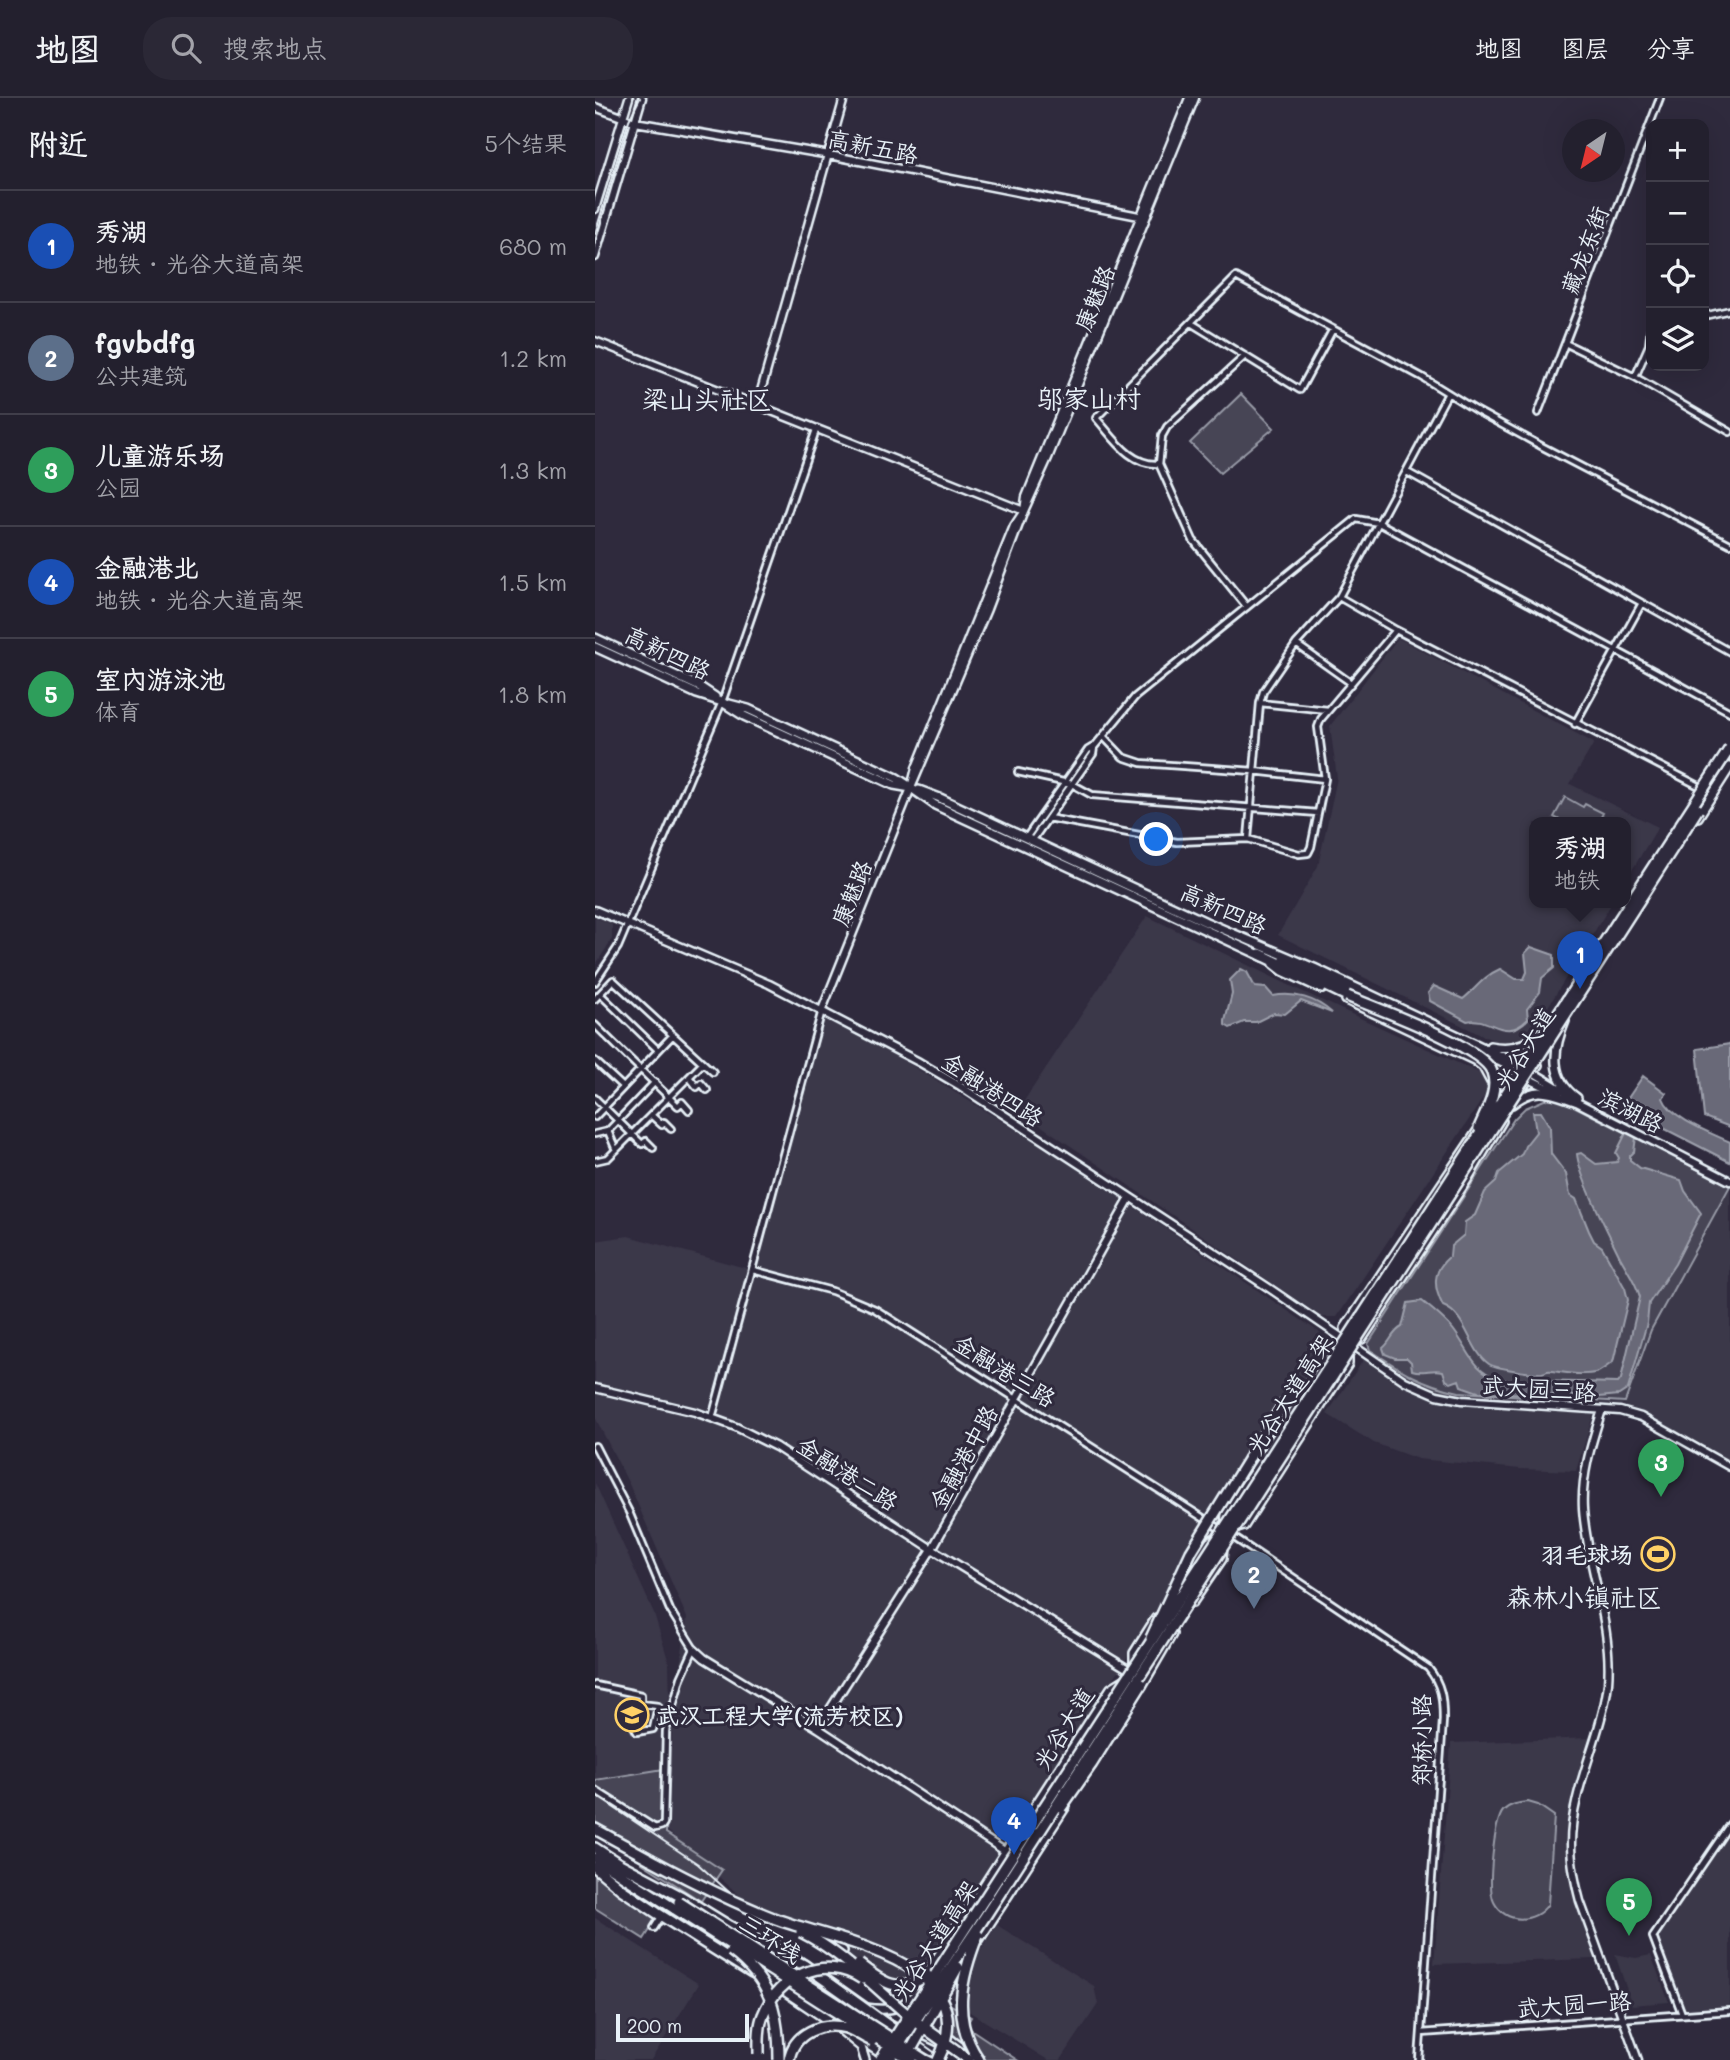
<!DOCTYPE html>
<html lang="zh">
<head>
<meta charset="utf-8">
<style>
	body { margin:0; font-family:Mali,"LXGW WenKai TC",sans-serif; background:#2b2836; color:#f1f3f6 }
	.controls { position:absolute; right:21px; top:21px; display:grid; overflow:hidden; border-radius:14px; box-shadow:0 7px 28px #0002 }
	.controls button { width:63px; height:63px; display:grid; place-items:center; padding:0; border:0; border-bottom:2px solid #403e4a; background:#23202e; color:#f1f3f6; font:35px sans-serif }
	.compass { position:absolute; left:967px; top:21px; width:63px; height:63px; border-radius:50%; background:#23202e; box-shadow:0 7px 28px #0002; rotate:215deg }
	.scale { position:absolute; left:21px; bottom:18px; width:133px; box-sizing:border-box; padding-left:7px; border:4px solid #e8f1f8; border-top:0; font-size:19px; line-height:24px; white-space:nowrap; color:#e8f1f8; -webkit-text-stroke:5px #2f2a3d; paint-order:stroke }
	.you { position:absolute; left:562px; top:742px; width:24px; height:24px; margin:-18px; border:5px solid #fff; border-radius:50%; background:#1a73e8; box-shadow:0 0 0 10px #1a73e833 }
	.badge { display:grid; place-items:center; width:46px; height:46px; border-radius:50%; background:#8bbbb9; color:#fff; font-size:23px; font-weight:700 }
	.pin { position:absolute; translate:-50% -58px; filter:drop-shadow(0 2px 4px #0008) }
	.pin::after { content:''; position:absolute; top:37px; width:24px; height:21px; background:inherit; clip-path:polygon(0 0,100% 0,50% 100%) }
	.popup { position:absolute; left:934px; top:719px; width:102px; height:91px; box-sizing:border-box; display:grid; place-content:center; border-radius:14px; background:#23202e; filter:drop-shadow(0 2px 5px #0005); font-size:23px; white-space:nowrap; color:#a3a3aa }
	.popup b { font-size:26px; color:#f1f3f6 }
	.popup::after { content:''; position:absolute; left:50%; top:100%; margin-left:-14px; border:14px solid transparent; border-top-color:#23202e }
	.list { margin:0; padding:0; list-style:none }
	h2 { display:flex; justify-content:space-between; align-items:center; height:91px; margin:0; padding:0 28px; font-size:30px }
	h2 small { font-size:23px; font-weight:400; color:#a3a3aa }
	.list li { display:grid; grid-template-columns:46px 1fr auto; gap:21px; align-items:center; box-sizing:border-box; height:112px; padding:0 28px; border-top:2px solid #403e4a }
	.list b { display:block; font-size:26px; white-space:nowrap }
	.list p { margin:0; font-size:23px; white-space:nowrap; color:#a3a3aa }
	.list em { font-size:23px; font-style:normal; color:#a3a3aa }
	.icon { flex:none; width:38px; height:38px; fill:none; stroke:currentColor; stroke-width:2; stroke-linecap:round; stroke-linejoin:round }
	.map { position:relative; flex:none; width:1135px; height:1962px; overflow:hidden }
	header { display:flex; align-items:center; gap:42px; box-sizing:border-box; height:98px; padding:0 35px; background:#23202e; border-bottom:2px solid #403e4a }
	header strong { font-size:33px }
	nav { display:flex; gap:38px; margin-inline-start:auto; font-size:24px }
	.search { width:490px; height:63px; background:#2b2836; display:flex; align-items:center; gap:18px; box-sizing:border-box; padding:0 24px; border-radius:28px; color:#a3a3aa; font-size:26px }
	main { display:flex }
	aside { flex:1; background:#23202e }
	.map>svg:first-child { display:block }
	.built { fill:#3b3749 }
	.green { fill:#464455; stroke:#979aa6; stroke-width:2 }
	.water { fill:#696978; stroke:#9c9fab; stroke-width:2 }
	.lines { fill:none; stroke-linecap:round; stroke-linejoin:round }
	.street-casing { stroke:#e8f1f8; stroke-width:10 }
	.secondary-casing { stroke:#e8f1f8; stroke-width:11 }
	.primary-casing { stroke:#e8f1f8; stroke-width:12 }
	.highway-casing { stroke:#e8f1f8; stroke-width:14 }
	.street { stroke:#2f2a3d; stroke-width:4.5 }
	.secondary { stroke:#2f2a3d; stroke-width:6 }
	.primary { stroke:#2f2a3d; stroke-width:7 }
	.highway { stroke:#2f2a3d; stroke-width:9 }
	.tram { stroke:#e8f1f8; stroke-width:2 }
	.highway-bridge-casing { stroke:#e8f1f8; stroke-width:14; stroke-linecap:butt }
	.highway-bridge { stroke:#2f2a3d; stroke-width:9 }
	.labels { text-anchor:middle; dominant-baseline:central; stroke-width:6; stroke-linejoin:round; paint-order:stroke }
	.street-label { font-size:23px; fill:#e8f1f8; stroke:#2f2a3d }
	.poi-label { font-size:23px; font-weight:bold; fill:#e8f1f8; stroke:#2f2a3d; text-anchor:end }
	.quarter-label { font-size:26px; fill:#e8f1f8; stroke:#2f2a3d }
</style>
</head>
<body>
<header>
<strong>地图</strong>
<div class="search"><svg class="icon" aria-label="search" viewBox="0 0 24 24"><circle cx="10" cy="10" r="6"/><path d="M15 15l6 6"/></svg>搜索地点</div>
<nav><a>地图</a><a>图层</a><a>分享</a></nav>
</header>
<main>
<aside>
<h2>附近<small>5个结果</small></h2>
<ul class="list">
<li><span class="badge" style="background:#1a4fb4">1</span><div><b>秀湖</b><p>地铁 · 光谷大道高架</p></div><em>680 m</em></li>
<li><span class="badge" style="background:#5c6f8a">2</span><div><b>fgvbdfg</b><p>公共建筑</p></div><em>1.2 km</em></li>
<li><span class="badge" style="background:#2e9e5b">3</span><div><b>儿童游乐场</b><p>公园</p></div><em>1.3 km</em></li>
<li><span class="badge" style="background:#1a4fb4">4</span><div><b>金融港北</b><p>地铁 · 光谷大道高架</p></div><em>1.5 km</em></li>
<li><span class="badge" style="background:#2e9e5b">5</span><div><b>室内游泳池</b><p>体育</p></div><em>1.8 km</em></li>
</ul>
</aside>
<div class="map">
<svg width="1135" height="1962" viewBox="0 0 1135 1962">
	<rect width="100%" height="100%" fill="#2f2a3d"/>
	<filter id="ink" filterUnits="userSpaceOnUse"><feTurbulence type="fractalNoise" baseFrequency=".0143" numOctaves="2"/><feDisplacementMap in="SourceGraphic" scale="14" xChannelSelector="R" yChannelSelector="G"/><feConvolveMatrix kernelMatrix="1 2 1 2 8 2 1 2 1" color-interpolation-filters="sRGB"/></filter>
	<g filter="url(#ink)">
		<path class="built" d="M803,540L999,645L975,686L1063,729L1031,782L1030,725H940V805H1017L940,930L926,940L909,946L890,939L683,837L723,768L742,680L735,628Z
			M552,818L702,891L889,977L895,989L887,1002L742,1219H727L423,1012Z
			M0,819L17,826V841L0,868Z
			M227,912L471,1063L733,1240L730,1255L315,1894L305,1896L195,1820L154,1806L73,1733L75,1670L0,1682V1385L59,1515L74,1565L76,1651L78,1614L92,1520L34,1386L0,1319V1143L33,1138L158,1172Z
			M1135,1090V1364L1029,1307L999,1305L998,1318L981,1373L925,1371L823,1361L779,1345L732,1316L775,1252L816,1279L1030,1304L1056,1232Z
			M996,1640L978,1700L972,1744L974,1780L1000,1861L839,1866L856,1645Z
			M1135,1726V1911L1092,1914L1086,1911L1060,1838Z
			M0,1820L104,1886L56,1962H0Z
			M402,1827L499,1888L503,1906L466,1962H453L360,1905L359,1891Z
			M1020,1856L1041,1860L1056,1857L1074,1904L1037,1907Z"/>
		<path class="green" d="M646,296L679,330L625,375L595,345Z
			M970,699L988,709L990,706L1008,715L1003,725H970L959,719Z
			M954,1000L965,1001L1135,1088L1056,1232L1030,1304L864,1294C826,1286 807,1273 775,1252L773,1246L919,1021L930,1010Z
			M75,1670L71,1735L127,1772L106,1803L47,1765L55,1754L0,1724V1682Z
			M933,1704L943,1707L959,1718L953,1806C940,1826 910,1826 899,1804C892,1791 899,1724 908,1713C915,1706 923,1705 933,1704Z
			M0,1774L63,1819L49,1841L0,1810Z
			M348,1902L376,1919L371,1928L422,1962H389L347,1932L341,1919Z"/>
		<path class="water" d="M936,849L959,857V870L947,880L945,894L932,911L933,921C909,946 895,917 872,923L835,903L833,895L839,888L868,901C882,890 887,879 905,871L921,881H929L932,874L930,855Z
			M646,871L652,874L660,889L671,890L678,898C699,894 721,900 737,915L706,903L690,916L679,915L661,924H649L635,930L630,927V923L637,896L635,882Z
			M1135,946V1029L1109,1019L1102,951Z
			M1048,978L1071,995L1068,1000C1075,1020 1116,1035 1135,1044V1064L1027,1009Z
			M938,1014H946L955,1029L956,1056L971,1076L975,1097L981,1101L994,1133L999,1143L1007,1149L1030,1190L1033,1202L1018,1264C1013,1267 1006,1274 1000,1275C987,1278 969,1275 957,1273C950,1272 953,1274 947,1275C939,1276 900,1270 894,1266C874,1252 872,1217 848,1208C838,1189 837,1173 855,1158L856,1148L869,1137L870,1124L880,1117L890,1094L901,1084L904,1075L927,1056L930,1048L941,1034Z
			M1031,1035L1041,1039L1039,1054L1035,1058V1062L1045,1070L1086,1082L1090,1093L1106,1115L1080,1166L1054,1205L1052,1225L1033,1291L1024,1297L1004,1299L883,1294L866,1288L864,1282L856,1285L851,1282L848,1273C837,1270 828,1276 817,1272L816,1264L812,1260H800L790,1256L788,1250C796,1244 797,1234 807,1229L813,1205L827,1203C837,1211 853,1224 860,1234C876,1256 877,1271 905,1282L1023,1285L1026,1281L1045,1199C1041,1184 1032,1172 1025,1159C1014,1136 984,1079 982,1056L986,1055L1001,1066L1022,1064L1024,1060L1021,1055Z"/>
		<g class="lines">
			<defs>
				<path id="street" d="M1109,218L1135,212
					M596,225L705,292L738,231
					M972,246L1040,279L1135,334
					M650,258L572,329L567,338L564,366L598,442L652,509
					M1040,279L1054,247L1056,229
					M943,315L1065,0
					M564,366C535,368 519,340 501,320L641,179L827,279L882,313L948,349L1135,446
					M812,374L1135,554
					M744,499L801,532L1106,689
					M701,546L756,585
					M665,605L733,612
					M980,626L1047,505
					M508,638L528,659L546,665L659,673L730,681
					M423,674L477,686L497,697L723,715
					M453,720L582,744L653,741L704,756L713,755L716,749L730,681L723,629L726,621L801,532
					M431,740L493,652L498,649
					M653,741L665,605L668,594L701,546L744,499L853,295
					M437,743L498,656L499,649L540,599L761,421L784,425L1135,614
					M0,884L23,849L127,604L221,332
					M5,896L62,951
					M0,901L18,882L118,974
					M0,927L83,1008L87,1004L94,1012
					M0,963L28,989
					M94,979L102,989L106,985L112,992
					M0,1000L47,1046L51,1043L58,1050
					M56,1017L67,1027L69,1024L76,1031
					M0,1019L78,937
					M13,1033L21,1052
					M0,1036L13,1033L60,984
					M0,1063L13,1060L108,965
					M158,1172L237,1193L280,1211L627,1432
					M117,1320L227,912
					M0,1348L34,1414L75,1512L99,1551L86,1580L71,1633L69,1725L67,1728L60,1730L0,1692
					M635,1437L833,1570C847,1587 848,1601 848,1622L824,1962
					M0,1587L46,1597V1606L34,1619L42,1634L58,1631L63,1608L46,1606
					M59,1830L66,1819
					M1087,1916L1058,1839L1135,1726
					M826,1935L1135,1913"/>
				<path id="secondary" d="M594,0L431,399L429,413L453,360L600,0
					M0,9L40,24L229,56L549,119
					M0,111L34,0
					M0,159L47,0
					M0,243L429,413
					M162,307L249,0
					M429,413L392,511L316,690L321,670L419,428Z
					M0,812L174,886L324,964L365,988L674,1190L810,1283L842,1297L867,1302L1025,1313L1046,1319L1135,1369
					M227,912L316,690
					M936,973L977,998
					M932,980L963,995
					M976,1001L1135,1083
					M0,1290L100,1314L141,1329L181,1349L337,1451L538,1574
					M1007,1312C997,1344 986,1377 988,1411C992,1469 1018,1526 1013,1585C1007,1639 976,1690 976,1746C976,1766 980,1784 985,1803L1043,1962
					M99,1551L109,1560L223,1630L411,1754
					M223,1630L337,1451L535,1100"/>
				<path id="primary" d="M0,540L105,589L120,599
					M0,549L102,596L127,604L149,618L299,687L316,690L340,707L669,859
					M134,606L153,611L302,680L314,688
					M324,692L345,700L611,824L719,870L925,967
					M1103,719L1135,669
					M688,863L795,911
					M679,866L688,873L727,891
					M751,902L879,962L888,969L896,984
					M970,923C958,952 954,980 982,1000
					M866,944L922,972
					M895,948C918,953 937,946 951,927
					M926,992L943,967
					M917,1006C941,987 953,994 980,1003
					M753,1242L750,1230L887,1026
					M759,1243L767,1241L872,1082L907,1023
					M630,1428L631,1416L737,1255L745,1249
					M639,1431L649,1428L753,1266V1254
					M587,1481L609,1448L624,1437
					M597,1505L627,1461L628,1449
					M539,1568V1555L561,1520
					M384,1842L471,1708
					M324,1895L336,1869L516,1590L532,1580
					M271,1910C300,1914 305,1910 326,1892
					M242,1929L266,1949L270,1962
					M302,1962L328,1924"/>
				<path id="highway" d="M665,856L752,898
					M654,1360L688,1307L718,1283
					M547,1586L576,1536
					M0,1731L55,1761
					M0,1750L26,1767
					M0,1760L80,1811
					M21,1764L87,1799L134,1828L209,1867L315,1942L357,1962
					M0,1769L26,1791L62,1815L157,1875L185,1889L228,1918L248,1928
					M219,1836L247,1853
					M340,1910C338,1937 364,1948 383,1962
					M265,1940L294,1960"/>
			</defs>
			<use href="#street" class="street-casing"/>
			<use href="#secondary" class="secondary-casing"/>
			<use href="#primary" class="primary-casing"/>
			<use href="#highway" class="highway-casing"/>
			<use href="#street" class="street"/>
			<use href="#secondary" class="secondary"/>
			<use href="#primary" class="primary"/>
			<use href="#highway" class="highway"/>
			<path class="tram" d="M0,136L34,22L45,0
				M0,1697L103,1766L198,1852L350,1962"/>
			<defs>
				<path id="highway-bridge" d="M752,898C780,910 889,949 897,974C904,993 891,1013 884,1030
					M556,1540L596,1454L654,1360
					M466,1710L496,1667L547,1586
					M55,1761C96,1783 137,1804 181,1821C240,1843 392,1864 343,1962
					M84,1804L330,1962
					M80,1811L316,1962
					M206,1834C246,1854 275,1885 308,1913C329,1931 352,1945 374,1962
					M383,1837C366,1879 356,1922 384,1962
					M136,1853C176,1883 184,1914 184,1962
					M264,1866C287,1884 305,1898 332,1877
					M164,1956C164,1943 163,1929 168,1917C183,1878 230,1856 267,1881
					M313,1957L363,1869
					M194,1962C198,1936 226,1923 251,1930C260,1933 268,1939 277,1943
					M285,1962L1135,650
					M294,1962L391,1817L1103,711"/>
			</defs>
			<use href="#highway-bridge" class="highway-bridge-casing"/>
			<use href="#highway-bridge" class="highway-bridge"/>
		</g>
	</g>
	<defs>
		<symbol id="stadium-ring" viewBox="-11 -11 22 22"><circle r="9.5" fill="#2f2a3d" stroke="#ffd166" stroke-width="1.5"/><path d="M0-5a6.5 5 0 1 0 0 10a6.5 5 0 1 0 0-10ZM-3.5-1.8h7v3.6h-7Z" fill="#ffd166"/></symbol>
		<symbol id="university-ring" viewBox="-11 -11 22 22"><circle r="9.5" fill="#2f2a3d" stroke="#ffd166" stroke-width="1.5"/><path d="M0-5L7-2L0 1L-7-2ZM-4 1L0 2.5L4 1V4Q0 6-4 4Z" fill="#ffd166"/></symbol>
	</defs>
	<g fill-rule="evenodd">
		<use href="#stadium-ring" x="1044" y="1437" width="38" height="38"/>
		<use href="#university-ring" x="18" y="1598" width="38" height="38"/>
	</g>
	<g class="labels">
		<g class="street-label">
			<text transform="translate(278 48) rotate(11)">高新五路</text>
			<text transform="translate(989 152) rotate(-69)">藏龙东街</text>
			<text transform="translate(499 200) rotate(-68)">康魅路</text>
			<text transform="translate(73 554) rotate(26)">高新四路</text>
			<text transform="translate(256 795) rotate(-68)">康魅路</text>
			<text transform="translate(629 810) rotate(24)">高新四路</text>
			<text transform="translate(929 950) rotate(-58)">光谷大道</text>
			<text transform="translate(398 991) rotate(33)">金融港四路</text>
			<text transform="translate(1036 1012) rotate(27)">滨湖路</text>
			<text transform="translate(410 1272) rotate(32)">金融港三路</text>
			<text transform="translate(944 1290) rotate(4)">武大园三路</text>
			<text transform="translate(694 1296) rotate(-57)">光谷大道高架</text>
			<text transform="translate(368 1359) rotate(-61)">金融港中路</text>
			<text transform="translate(253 1375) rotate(33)">金融港二路</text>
			<text transform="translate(468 1630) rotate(-58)">光谷大道</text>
			<text transform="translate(826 1642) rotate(-90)">郑桥小路</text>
			<text transform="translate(176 1840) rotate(33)">三环线</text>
			<text transform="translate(339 1842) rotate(-57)">光谷大道高架</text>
			<text transform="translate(979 1906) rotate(-4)">武大园一路</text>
		</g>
		<g class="poi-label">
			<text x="1038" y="1456">羽毛球场</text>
			<text x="61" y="1617" text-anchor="start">武汉工程大学(流芳校区)</text>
		</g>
		<g class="quarter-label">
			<text x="494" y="300">邬家山村</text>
			<text x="112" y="301">梁山头社区</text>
			<text x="989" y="1499">森林小镇社区</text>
		</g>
	</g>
</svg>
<div class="controls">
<button>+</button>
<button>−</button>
<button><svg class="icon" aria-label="locate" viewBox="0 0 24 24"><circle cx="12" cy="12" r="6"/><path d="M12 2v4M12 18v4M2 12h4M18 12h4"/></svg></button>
<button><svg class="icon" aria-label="layers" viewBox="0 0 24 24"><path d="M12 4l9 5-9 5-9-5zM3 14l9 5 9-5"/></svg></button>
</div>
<svg class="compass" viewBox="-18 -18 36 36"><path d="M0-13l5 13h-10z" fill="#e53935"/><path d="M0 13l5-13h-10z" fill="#a3a3aa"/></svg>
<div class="scale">200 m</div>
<div class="you"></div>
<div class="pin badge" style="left:985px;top:891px;background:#1a4fb4">1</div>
<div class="popup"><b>秀湖</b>地铁</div>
<div class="pin badge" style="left:659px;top:1511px;background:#5c6f8a">2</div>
<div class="pin badge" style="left:1066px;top:1399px;background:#2e9e5b">3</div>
<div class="pin badge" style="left:419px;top:1757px;background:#1a4fb4">4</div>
<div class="pin badge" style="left:1034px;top:1838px;background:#2e9e5b">5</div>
</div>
</main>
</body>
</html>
